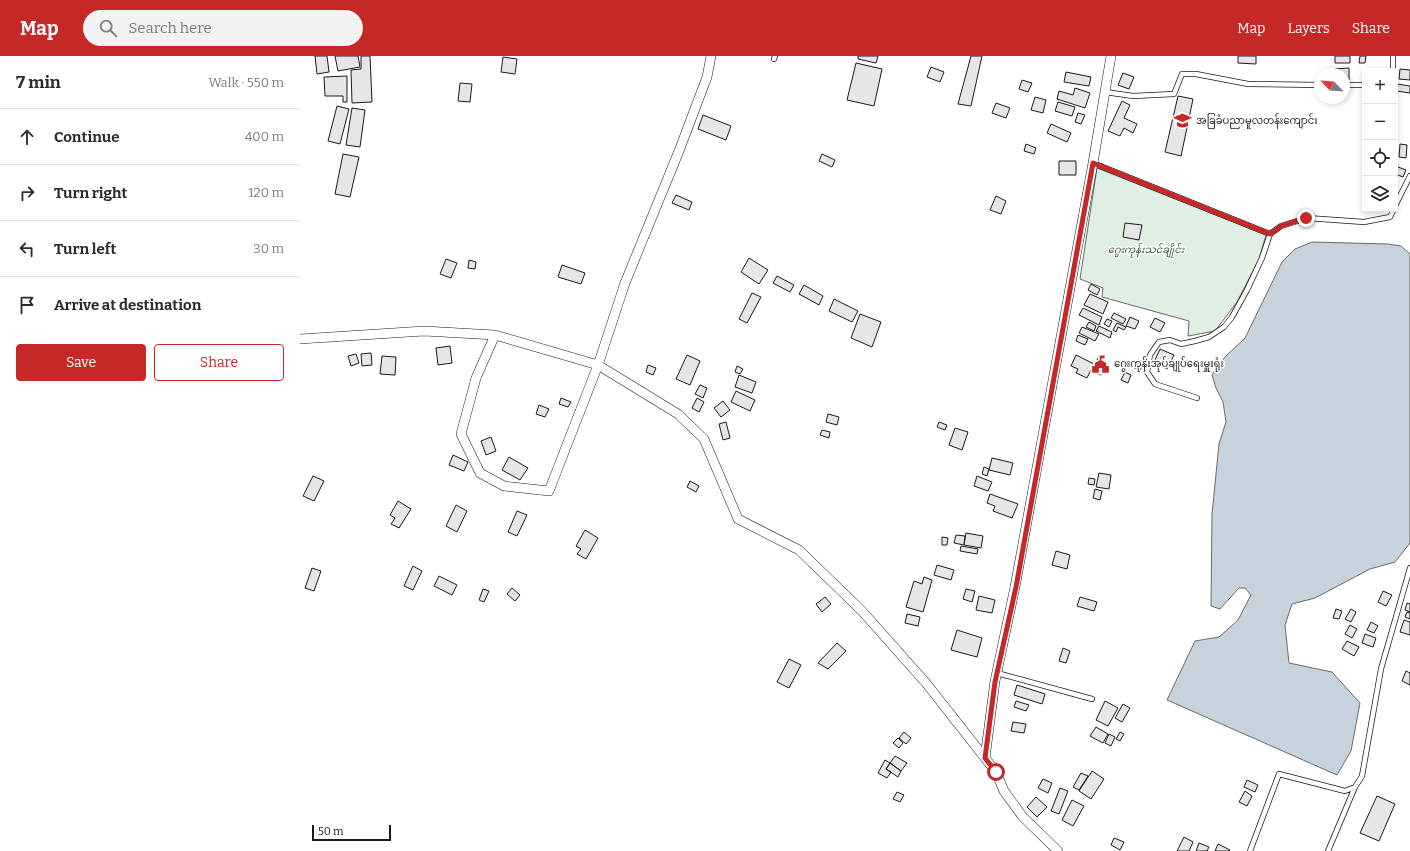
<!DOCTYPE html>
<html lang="en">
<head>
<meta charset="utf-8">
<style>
	body { margin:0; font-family:Bitter,"Noto Sans Myanmar",serif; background:#f2f2f3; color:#2b2b33 }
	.controls { position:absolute; right:12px; top:12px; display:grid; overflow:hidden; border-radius:4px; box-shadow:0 2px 6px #0003 }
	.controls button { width:36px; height:36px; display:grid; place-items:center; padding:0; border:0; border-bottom:1px solid #e1e1e2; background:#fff; color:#2b2b33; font:20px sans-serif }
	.compass { position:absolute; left:1014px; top:12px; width:36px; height:36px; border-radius:50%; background:#fff; box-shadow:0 2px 6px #0003; rotate:295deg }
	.scale { position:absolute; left:12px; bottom:10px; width:79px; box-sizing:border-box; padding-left:4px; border:2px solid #1a1a1a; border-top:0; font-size:11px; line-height:14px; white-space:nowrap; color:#1a1a1a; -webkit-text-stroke:3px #fff; paint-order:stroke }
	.stop { position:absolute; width:12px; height:12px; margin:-9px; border:3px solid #c62828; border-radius:50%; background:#fff }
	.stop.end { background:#c62828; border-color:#fff; box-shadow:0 1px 4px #0008 }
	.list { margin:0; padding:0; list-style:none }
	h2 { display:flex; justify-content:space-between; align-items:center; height:52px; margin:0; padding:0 16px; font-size:17px }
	h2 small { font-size:13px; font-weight:400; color:#7c7c81 }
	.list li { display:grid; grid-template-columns:26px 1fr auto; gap:12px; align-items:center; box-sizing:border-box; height:56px; padding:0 16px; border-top:1px solid #e1e1e2 }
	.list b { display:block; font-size:15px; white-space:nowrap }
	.list em { font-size:13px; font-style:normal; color:#7c7c81 }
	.actions { display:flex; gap:8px; padding:12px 16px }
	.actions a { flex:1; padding:9px 0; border:1px solid #c62828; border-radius:4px; text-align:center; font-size:14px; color:#c62828 }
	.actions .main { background:#c62828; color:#fff }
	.icon { flex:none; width:22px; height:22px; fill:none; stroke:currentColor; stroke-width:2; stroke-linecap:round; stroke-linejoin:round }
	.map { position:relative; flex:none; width:1110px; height:795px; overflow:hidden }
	header { display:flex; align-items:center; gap:24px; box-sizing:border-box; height:56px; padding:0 20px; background:#c62828; color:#fff }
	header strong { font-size:19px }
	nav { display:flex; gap:22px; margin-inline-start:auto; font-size:14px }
	.search { width:280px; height:36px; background:#f2f2f3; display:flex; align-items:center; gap:10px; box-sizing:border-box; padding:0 14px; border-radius:22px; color:#7c7c81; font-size:15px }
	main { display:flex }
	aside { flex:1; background:#fff }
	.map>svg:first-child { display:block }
	.green { fill:#e0efe3; stroke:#6a6a6a }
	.water { fill:#c6d2dc; stroke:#6a6a6a }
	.building { fill:#e6e6e6; stroke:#1a1a1a }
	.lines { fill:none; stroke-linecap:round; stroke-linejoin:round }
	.lane-casing { stroke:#1a1a1a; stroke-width:6 }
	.street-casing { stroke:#1a1a1a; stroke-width:10 }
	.lane { stroke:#fff; stroke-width:4.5 }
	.street { stroke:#fff; stroke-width:9 }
	.route { stroke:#c62828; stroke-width:5 }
	.labels { text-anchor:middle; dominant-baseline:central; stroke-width:3; stroke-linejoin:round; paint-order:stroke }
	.poi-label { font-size:10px; fill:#1a1a1a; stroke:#fff; text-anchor:start }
	.park-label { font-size:10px; font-style:italic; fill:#2b5a34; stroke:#fff }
</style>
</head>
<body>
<header>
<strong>Map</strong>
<div class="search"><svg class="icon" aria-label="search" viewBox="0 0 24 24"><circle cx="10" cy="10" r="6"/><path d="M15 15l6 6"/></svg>Search here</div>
<nav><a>Map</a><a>Layers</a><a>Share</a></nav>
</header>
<main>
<aside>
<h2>7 min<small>Walk · 550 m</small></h2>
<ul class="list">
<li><svg class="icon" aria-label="ahead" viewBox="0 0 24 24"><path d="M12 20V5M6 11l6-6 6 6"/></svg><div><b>Continue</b></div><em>400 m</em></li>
<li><svg class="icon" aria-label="right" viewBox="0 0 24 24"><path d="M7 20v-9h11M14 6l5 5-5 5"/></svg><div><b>Turn right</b></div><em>120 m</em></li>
<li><svg class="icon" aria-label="left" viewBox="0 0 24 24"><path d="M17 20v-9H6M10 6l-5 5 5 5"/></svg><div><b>Turn left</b></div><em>30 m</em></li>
<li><svg class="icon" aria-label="arrive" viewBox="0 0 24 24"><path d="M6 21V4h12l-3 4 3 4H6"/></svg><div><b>Arrive at destination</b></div></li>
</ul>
<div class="actions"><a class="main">Save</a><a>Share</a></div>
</aside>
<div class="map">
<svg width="1110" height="795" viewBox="0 0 1110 795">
	<rect width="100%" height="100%" fill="#fff"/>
	<path class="green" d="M797,112L966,179L959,203L937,246L915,275L888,280L889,265L802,241L803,232L780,223Z"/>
	<path class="water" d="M1012,186L1088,188L1101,190L1110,198V487L1095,506L1070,513L1015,542L992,548L985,569L989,607L1032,616L1060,647L1051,695L1037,719L867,644L895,585L919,581L938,564L951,539L945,532H939L920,553L911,550L912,458L919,388L926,366L923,346L916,332L912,319L924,302L945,282L982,206L995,193Z"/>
	<path class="building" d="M15,0H27L29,16L17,18Z
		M35,0H58L60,11L38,15Z
		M61,0H70L72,46L52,47L51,14L61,13Z
		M558,0H578L576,7L558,3Z
		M671,0H682L671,50L658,48Z
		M938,0H956V8L938,7Z
		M1035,0H1050V7H1035Z
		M1060,0H1066L1065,7H1059Z
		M203,1L217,3L215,18L201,16Z
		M556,7L582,13L574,50L547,44Z
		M631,11L644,16L640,26L627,21Z
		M1049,12V24H1044V18H1034V13Z
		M1100,13L1110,14V24L1099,23Z
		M766,16L791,21L789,30L764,26Z
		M823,17L834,21L829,33L818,29Z
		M47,20V46H43V40H25L24,21Z
		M722,24L732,27L728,36L719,33Z
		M160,27L172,28L170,46L158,45Z
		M1097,28L1110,30V37L1096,35Z
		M775,32L790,37L785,52L757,43L759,35L773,39Z
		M878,40L893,43L881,100L865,96Z
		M735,41L746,44L743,57L731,54Z
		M822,45L830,49L824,62L837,68L833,77L824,72L820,80L808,75Z
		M758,46L775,51L772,60L755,55Z
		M696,47L710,52L706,62L692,57Z
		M37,50L49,53L40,88L28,85Z
		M52,52L65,54L60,91L46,89Z
		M778,57L785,59L781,68L775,66Z
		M403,59L431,70L426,84L398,73Z
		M751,68L771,77L767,86L747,77Z
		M726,88L736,92L734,98L724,95Z
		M1100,88L1107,89L1106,102L1099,101Z
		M43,98L59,101L50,141L35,138Z
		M522,98L535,104L532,111L519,105Z
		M759,105H776V119H759Z
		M1098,111L1106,114L1103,121L1095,118Z
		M376,139L392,146L389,154L372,147Z
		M696,140L706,145L701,158L690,154Z
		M825,167L842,169L839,184L823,181Z
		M449,202L468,214L459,228L441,216Z
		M146,203L157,207L151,222L140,218Z
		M169,204L176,206L175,213L168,212Z
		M262,209L285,217L281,228L258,221Z
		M477,220L494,229L490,236L473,227Z
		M791,228L800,233L797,239L788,234Z
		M504,229L523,240L519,249L499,238Z
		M452,237L461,241L447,267L439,263Z
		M790,238L808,246L803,258L784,249Z
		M534,243L558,255L552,266L529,255Z
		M783,252L802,261L799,269L779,259Z
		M814,257L826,263L823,268L811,262Z
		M560,258L581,266L572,291L551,282Z
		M830,261L839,265L835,273L826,270Z
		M855,262L865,267L860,276L850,271Z
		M807,263L812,265L809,271L804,268Z
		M789,266L796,270L794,275L786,271Z
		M817,267L826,271L824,274L818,271L816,276L813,274Z
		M799,270L812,276L810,282L796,275Z
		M782,271L799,278L795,285L779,277Z
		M778,279L788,283L785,289L776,285Z
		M150,290L152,307L138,309L136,292Z
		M860,293L874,299L867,313L860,310L858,312L852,310Z
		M71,297L72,309L62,310L61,298Z
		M56,298L59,307L51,310L48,300Z
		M387,299L400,305L390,329L376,323Z
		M776,299L794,308L787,322L776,317L778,313L771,310Z
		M82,300L96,301L95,319L80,318Z
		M798,302L806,306L801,319L792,316Z
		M838,304L844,307L840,314L834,312Z
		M348,309L356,312L353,319L346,316Z
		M437,310L443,313L440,318L435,316Z
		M825,316L831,319L828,327L821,324Z
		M439,319L456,326L452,337L435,331Z
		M400,329L407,332L403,342L395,338Z
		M436,335L455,344L450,355L431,346Z
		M261,342L271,346L268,351L259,348Z
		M397,342L404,346L399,356L392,352Z
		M423,345L430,354L421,361L414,352Z
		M239,349L249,353L245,361L236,358Z
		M528,358L539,361L537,369L526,366Z
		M426,366L430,382L423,384L419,368Z
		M639,366L647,369L645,374L637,371Z
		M655,372L668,376L662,394L649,389Z
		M522,374L530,376L529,382L520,379Z
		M191,381L196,395L186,399L181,385Z
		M153,399L168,406L164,415L149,409Z
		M209,401L228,412L220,424L202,414Z
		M692,402L713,407L710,419L689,414Z
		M684,411L689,413L687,420L682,418Z
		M799,417L811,419L809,433L796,431Z
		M13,420L24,425L14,445L3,440Z
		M677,420L692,426L688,435L674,430Z
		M789,422L795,423L794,429L788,428Z
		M390,425L399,430L396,436L387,431Z
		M795,433L802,435L800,444L793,442Z
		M690,438L718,448L712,462L693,455L695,450L687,447Z
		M98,445L111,453L99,472L91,468L95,462L90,459Z
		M156,449L167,455L157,476L146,470Z
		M217,455L227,459L217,480L208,476Z
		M285,474L298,482L286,503L277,498L281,493L276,490Z
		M666,477L683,480L681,492L664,489Z
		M656,479L665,480L664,489L654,487Z
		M642,481L648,482L647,489H642Z
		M661,490L678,493L677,498L660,495Z
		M756,495L770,499L767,513L752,509Z
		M637,509L654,514L651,524L634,519Z
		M113,510L122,515L113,534L104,530Z
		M12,512L21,515L14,535L5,532Z
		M139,520L157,529L152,539L134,530Z
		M624,521L632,524L623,556L606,551L614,525L622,528Z
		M212,532L220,539L215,545L207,538Z
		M183,533L189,535L184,546L179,544Z
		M666,533L675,535L672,546L663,543Z
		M1083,535L1092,539L1086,550L1078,546Z
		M679,540L695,544L692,557L676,554Z
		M525,541L531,548L522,556L516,548Z
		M780,541L797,546L794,555L777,550Z
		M1107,547L1110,548V556L1105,554Z
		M1036,553L1042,555L1039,563L1033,562Z
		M1051,553L1056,556L1051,566L1045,563Z
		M1107,556L1110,557V563L1105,561Z
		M607,558L620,561L618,570L605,567Z
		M1104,564L1110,566V579L1100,576Z
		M1071,566L1078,570L1074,577L1067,574Z
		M1050,569L1057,573L1052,582L1045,578Z
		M657,574L682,582L677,601L651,594Z
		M1065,578L1076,582L1073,591L1062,587Z
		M1047,585L1059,591L1054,600L1042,593Z
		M537,587L546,595L528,613L518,607Z
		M763,592L770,595L766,607L759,605Z
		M489,603L501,609L489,632L477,626Z
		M1106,615L1110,617V629L1102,625Z
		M717,629L745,638L742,648L714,639Z
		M716,645L729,649L726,655L714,651Z
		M805,645L818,652L808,670L796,664Z
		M823,648L830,652L822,666L815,662Z
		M713,666L726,668L724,677L711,675Z
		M796,671L808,678L803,687L790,680Z
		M604,676L611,682L606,688L599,682Z
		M820,676L824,678L820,685L816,683Z
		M809,678L815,681L811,690L805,687Z
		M598,682L603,687L599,692L593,687Z
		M595,700L607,707L601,715L590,707Z
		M585,704L590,707L586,713L591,716L587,722L578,717Z
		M590,707L601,715L598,721L586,713Z
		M792,715L804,723L791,743L779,735Z
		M781,717L788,720L779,734L773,731Z
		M743,723L752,727L748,737L738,732Z
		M947,724L958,729L955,736L944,731Z
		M760,732L768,735L759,758L751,755Z
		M945,735L952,740L947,750L939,746Z
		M597,736L604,739L600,746L593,743Z
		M1077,740L1095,748L1079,785L1060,777Z
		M736,741L747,751L737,761L727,751Z
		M772,744L784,750L773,770L762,764Z
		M884,781L893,786L889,795H877Z
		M814,782L824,786L820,794L811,789Z
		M899,787L909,791L907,795H896Z
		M918,788L930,794L929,795H915Z"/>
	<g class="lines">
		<defs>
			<path id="lane" d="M474,3L475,0
				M1093,15V0
				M1044,29H1065
				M805,36L833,40L874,38L882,18H896L948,28L1020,29
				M793,107L970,178
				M1095,150L1110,120
				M897,342L855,328L847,316L850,299L859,286L870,284L881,288L895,285L909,281L924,271L932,261L947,234L962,202L970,178L981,170L1007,162L1064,166L1090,161L1094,153
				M697,617L792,643
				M950,795L979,718L1045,735L1055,731L1062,720L1081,613L1110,512
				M1028,795L1055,731"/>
			<path id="street" d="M195,279L176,322L161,378L180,417L204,430L249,435L298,309L325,227L379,95L407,21L411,0
				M0,283L124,275L195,279L298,309L378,358L404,383L438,463L499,494L562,555L626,627L685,702
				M758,795L723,761L704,735L696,716L685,702L695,625L715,531L793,107L811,0"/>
		</defs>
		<use href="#lane" class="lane-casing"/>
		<use href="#street" class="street-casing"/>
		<use href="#lane" class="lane"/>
		<use href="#street" class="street"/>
	</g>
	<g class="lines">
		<path class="route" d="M696,716L685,702L695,626L716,531L793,107L970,178L981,170L1006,162"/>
	</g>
	<defs>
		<symbol id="school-bare" viewBox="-9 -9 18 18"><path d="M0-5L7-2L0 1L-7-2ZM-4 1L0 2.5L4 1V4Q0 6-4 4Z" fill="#c62828" stroke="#fff" stroke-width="2.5" paint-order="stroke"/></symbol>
		<symbol id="civic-bare" viewBox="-9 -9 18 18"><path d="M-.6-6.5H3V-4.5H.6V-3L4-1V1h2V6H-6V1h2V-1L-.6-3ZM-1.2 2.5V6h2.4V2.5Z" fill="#c62828" stroke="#fff" stroke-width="2.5" paint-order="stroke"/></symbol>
	</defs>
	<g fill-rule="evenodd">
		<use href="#school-bare" x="870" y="52" width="25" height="25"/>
		<use href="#civic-bare" x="788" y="296" width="25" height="25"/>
	</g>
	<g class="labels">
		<g class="poi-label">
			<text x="896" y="65">အခြခံပညာမူလတန်းကျောင်း</text>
			<text x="814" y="308">ဂွေးကုန်းအုပ်ချုပ်ရေးမှူးရုံး</text>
		</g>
		<g class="park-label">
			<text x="846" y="194">ဂွေးကုန်းသင်ချိုင်း</text>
		</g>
	</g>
</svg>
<div class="controls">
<button>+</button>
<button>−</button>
<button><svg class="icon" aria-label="locate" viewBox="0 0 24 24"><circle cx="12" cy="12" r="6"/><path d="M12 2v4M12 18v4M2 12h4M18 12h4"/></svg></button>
<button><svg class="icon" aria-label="layers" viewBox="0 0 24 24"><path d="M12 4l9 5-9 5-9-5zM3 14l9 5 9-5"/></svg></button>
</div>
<svg class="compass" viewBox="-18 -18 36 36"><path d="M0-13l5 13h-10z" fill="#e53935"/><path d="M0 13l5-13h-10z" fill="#7c7c81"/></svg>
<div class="scale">50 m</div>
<div class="stop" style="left:696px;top:716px"></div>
<div class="stop end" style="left:1006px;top:162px"></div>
</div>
</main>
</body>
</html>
